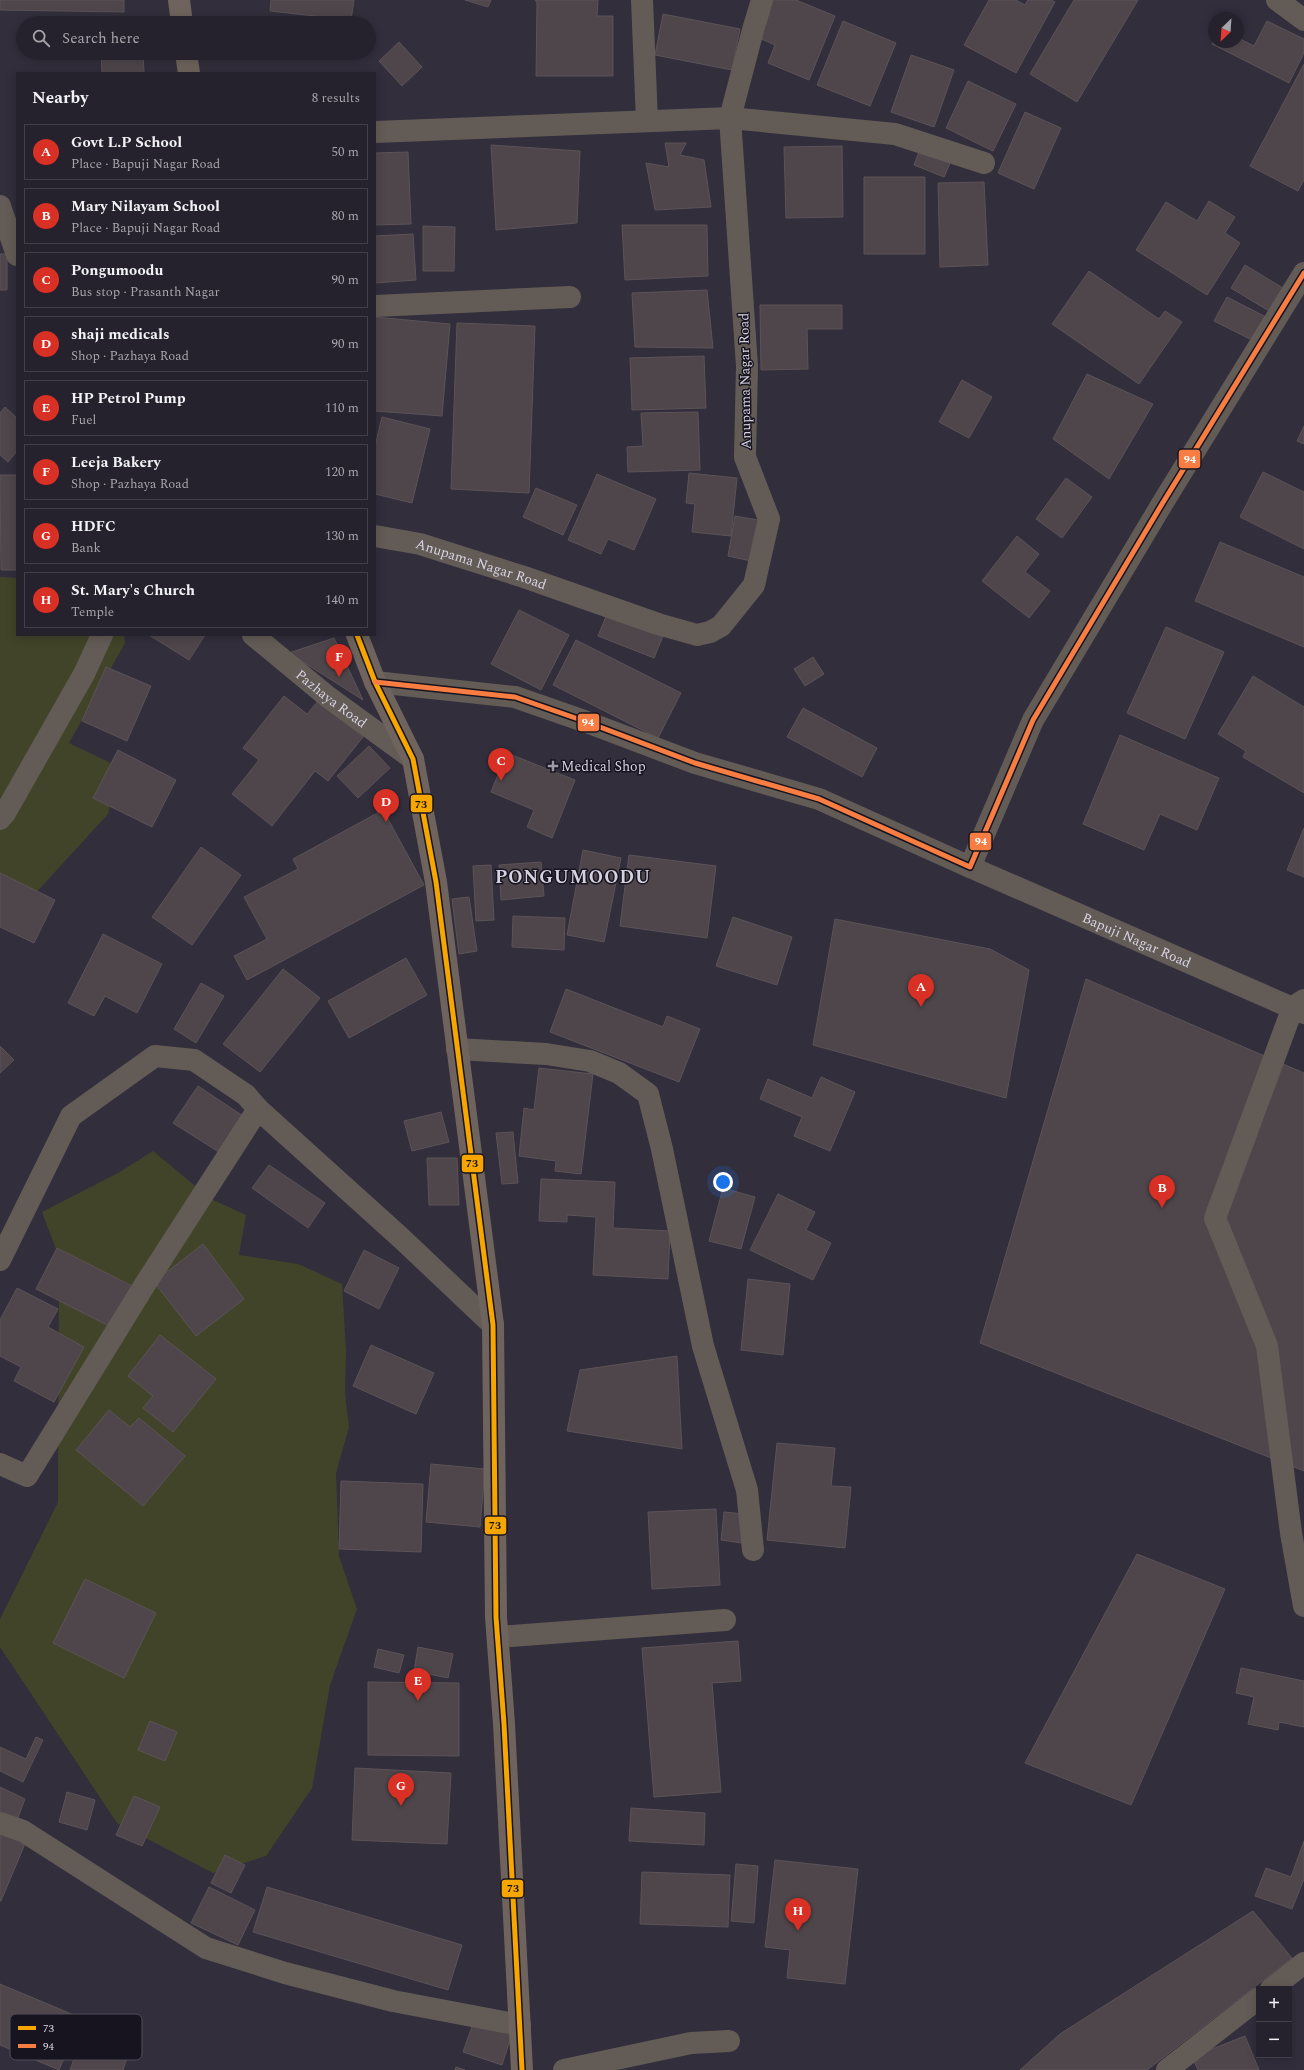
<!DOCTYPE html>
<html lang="en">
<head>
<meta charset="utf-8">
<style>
	body { margin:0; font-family:Spectral,serif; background:#322f39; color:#f1f3f6 }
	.controls { position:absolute; right:12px; bottom:12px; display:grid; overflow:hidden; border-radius:0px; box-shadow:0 2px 10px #0003 }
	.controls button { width:36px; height:36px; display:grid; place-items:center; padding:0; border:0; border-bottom:1px solid #423f49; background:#26222d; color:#f1f3f6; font:20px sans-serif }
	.compass { position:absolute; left:1208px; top:12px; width:36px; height:36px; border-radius:50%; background:#26222d; box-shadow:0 2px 10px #0003; rotate:205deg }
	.you { position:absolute; left:723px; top:1182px; width:14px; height:14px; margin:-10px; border:3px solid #fff; border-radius:50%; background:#1a73e8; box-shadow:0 0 0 6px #1a73e833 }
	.badge { display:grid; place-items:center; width:26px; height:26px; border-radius:50%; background:#d93025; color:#fff; font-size:13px; font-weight:700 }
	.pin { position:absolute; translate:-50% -33px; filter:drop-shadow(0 1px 2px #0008) }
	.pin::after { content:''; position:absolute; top:21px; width:14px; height:12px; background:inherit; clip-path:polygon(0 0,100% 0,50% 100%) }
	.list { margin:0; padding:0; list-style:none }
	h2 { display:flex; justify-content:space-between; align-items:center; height:52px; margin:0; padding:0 16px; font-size:17px }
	h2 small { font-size:13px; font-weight:400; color:#a4a4aa }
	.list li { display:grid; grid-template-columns:26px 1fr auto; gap:12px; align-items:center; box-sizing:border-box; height:56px; margin:0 8px 8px; padding:0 8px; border:1px solid #423f49; border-radius:0px }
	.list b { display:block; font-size:15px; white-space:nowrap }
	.list p { margin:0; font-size:13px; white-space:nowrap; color:#a4a4aa }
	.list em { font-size:13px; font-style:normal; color:#a4a4aa }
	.icon { flex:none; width:22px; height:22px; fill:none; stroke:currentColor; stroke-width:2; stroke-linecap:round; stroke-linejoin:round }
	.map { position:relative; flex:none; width:1304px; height:2070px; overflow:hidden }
	.search { position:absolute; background:#26222d; box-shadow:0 2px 10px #0003; left:16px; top:16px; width:360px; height:44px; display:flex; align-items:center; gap:10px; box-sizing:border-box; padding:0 14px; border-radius:22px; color:#a4a4aa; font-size:15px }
	.panel { position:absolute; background:#26222d; box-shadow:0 2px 10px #0003; left:16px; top:72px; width:360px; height:564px; border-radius:0px }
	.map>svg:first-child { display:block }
	.green { fill:#424429 }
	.building { fill:#4e464a; stroke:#5b5357 }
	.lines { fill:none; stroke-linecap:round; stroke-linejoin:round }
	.minor { stroke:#635c56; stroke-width:22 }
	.major { stroke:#6e645d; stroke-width:22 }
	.bus-1-casing { stroke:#17141f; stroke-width:8 }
	.bus-2-casing { stroke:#17141f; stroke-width:8 }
	.bus-1 { stroke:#f7a600; stroke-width:5 }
	.bus-2 { stroke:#f77d43; stroke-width:5 }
	.poi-dot { fill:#9d99a8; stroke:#17141f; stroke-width:1.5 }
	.labels { text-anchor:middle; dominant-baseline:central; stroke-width:3; stroke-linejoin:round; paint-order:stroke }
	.street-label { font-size:14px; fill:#d6d2e2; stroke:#17141f }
	.poi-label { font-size:14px; fill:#d6d2e2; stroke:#17141f; text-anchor:start }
	.district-label { font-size:18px; font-weight:bold; letter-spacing:1px; fill:#d6d2e2; stroke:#17141f }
	.key { fill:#17141f; stroke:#504d5a; stroke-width:1 }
	.key-label { font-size:11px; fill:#d6d2e2 }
	.line-badge { stroke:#17141f; stroke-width:1.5 }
	.badge-label { font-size:11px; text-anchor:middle; font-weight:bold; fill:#fff }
	.pale-badge-label { font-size:11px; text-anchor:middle; font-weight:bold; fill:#111 }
</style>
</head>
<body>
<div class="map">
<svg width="1304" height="2070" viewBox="0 0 1304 2070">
	<rect width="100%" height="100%" fill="#322e3c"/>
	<path class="green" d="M0,577L17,578V635H124L125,643L69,743L117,766L108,814L33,896L0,906Z
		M153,1151L211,1199L246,1215L239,1255L298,1264L342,1284L346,1351L345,1393L349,1427L336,1473L339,1556L357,1609L330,1685L312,1788L266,1856L213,1873L117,1823L0,1647V1619L58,1502L59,1257L42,1212L118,1173Z"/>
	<path class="building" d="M0,0H124V12L0,10Z
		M271,0H354L351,20L270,11Z
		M465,0H491L488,7Z
		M535,0H598L597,16H613V76H536L537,3Z
		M772,0H796L835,16L809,80L768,63L775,45L757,37Z
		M989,0H1016L1025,5L1028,0H1051L1055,2L1016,73L964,45Z
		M1074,0H1138L1077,102L1030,74Z
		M663,14L740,29L732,70L655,55Z
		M843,21L896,43L870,106L817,85Z
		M1267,21L1304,39V53L1289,83L1212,44L1214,41L1238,42V38L1254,46Z
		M399,42L422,67L402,86L379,61Z
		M101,53H143L144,73H102Z
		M911,55L954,70L934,127L891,112Z
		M1304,64V180L1298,191L1250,166Z
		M968,81L1016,104L993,151L946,128Z
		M1025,112L1061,128L1034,189L998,173Z
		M665,143H686L680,155L704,160L711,207L655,210L646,163L669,167Z
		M491,145L580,151L577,223L496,230Z
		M842,146L843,217L786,218L784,147Z
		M920,149L951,161L944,177L914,165Z
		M408,152L411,224L375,225V153Z
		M864,177H925V254H864Z
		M984,182L988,265L940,267L938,183Z
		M1209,201L1235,217L1225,233L1240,243L1207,295L1136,250L1166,202L1197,221Z
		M622,225H707L708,276L625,280Z
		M423,226L455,227L454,271H423Z
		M413,234L416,280L375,283V236Z
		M0,254H7V290H0Z
		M1245,265L1283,288L1269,311L1231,288Z
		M1089,271L1159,319L1165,311L1182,322L1139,384L1052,324Z
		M707,290L713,348L635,347L632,293Z
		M1227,297L1266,317L1254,341L1214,321Z
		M760,305H842V329H807L808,369L761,370Z
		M375,317L450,324L442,416L375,411Z
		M457,323L535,326L529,493L451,489Z
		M704,356L706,408L632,410L630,358Z
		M1087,374L1153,404L1109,479L1053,439Z
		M962,380L992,397L969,438L939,422Z
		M5,407L17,418V451L8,462L0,455V413Z
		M698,412L700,470L628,472L627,447L643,446L641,413Z
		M382,417L430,429L412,503L375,494V446Z
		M1304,426V444L1297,441Z
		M1263,472L1304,492V549L1240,517Z
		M689,473L737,478L731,536L692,532L695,504L686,503Z
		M597,474L656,499L634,550L608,539L601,554L568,540Z
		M0,475H17V570H1Z
		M1066,478L1092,497L1062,538L1036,519Z
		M536,488L577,505L563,535L523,517Z
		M735,516L764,521L756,562L728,556Z
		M1017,536L1039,554L1025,572L1050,591L1029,618L982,581Z
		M1220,542L1304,577V647L1195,601Z
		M519,610L569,635L541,690L491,664Z
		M607,614L663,636L654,658L598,636Z
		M1166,627L1224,652L1185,739L1127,713Z
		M149,635H205L189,660Z
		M334,638L363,700L289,653Z
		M576,640L681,693L658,738L553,685Z
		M813,657L824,674L805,686L794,669Z
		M106,667L151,686L127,741L82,721Z
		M1253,676L1304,707V793L1243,757L1246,751L1218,734Z
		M284,696L307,714L318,701L363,737L328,781L315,771L272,826L232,794L259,760L243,748Z
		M803,708L877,748L862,777L787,737Z
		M1120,735L1219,778L1197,830L1160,814L1144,850L1083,824Z
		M369,746L390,768L358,798L337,776Z
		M118,750L176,780L152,827L93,798Z
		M507,753L575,780L552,838L527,827L534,810L491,792Z
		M383,810L424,885L247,980L234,956L267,939L244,897L298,869L293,859Z
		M1304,828V877L1287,870Z
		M201,847L241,875L192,945L152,917Z
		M583,850L621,858L604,942L567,935Z
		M629,855L716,866L707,938L620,926Z
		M541,862L544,896L501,900L499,865Z
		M491,865L494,920L476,921L473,866Z
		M0,873L55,900L34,943L0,927Z
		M469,897L477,951L459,954L452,899Z
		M513,916L565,918L564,950L512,947Z
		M733,917L792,937L777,985L716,966Z
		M835,919L990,949L1029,970L1006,1098L813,1045Z
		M103,934L162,964L137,1013L105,996L94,1016L68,1003Z
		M406,958L427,995L349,1038L328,1001Z
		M283,969L320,998L260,1072L223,1044Z
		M1086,979L1304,1073V1471L980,1343Z
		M201,983L224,996L196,1043L174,1029Z
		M566,989L663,1027L667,1016L700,1029L679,1082L550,1032Z
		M0,1046L14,1060L0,1073Z
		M539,1068L593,1074L581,1174L555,1171L556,1161L519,1156L524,1108L534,1110Z
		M821,1077L855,1092L830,1151L794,1136L802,1117L760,1099L768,1079L812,1098Z
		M198,1086L249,1120L225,1156L173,1123Z
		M441,1112L449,1142L412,1151L404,1121Z
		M513,1132L518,1183L502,1184L496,1133Z
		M427,1158H457L459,1205H429Z
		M269,1165L325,1203L308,1228L252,1188Z
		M541,1179L615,1182L613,1228L670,1231L668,1279L593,1275L596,1217L567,1215V1222L539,1221Z
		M723,1188L755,1197L741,1249L709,1241Z
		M778,1194L815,1212L806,1230L831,1243L813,1280L750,1250Z
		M203,1244L244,1299L196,1336L154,1282Z
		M57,1248L136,1288L115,1329L36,1289Z
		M364,1250L399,1268L379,1309L344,1291Z
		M748,1279L790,1284L783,1355L741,1350Z
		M17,1288L58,1309L48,1327L84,1347L54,1402L14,1381L21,1367L0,1356V1320Z
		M160,1335L216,1379L173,1432L143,1408L153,1396L128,1376Z
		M371,1345L434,1373L416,1414L353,1386Z
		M677,1356L682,1449L567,1431L580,1370Z
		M109,1410L130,1427L139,1418L185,1456L143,1506L76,1450Z
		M777,1443L835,1448L831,1486L851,1487L845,1548L767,1540Z
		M431,1464L485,1469L480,1527L426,1522Z
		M341,1481L423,1484L421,1552L339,1549Z
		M716,1509L720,1585L652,1589L648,1512Z
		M724,1512L744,1514L742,1543L721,1540Z
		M1137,1554L1225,1589L1131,1805L1025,1763Z
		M85,1579L156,1613L124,1678L53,1643Z
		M738,1641L741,1681L712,1683L721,1792L654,1797L642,1648Z
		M418,1647L453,1654L448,1678L414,1671Z
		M378,1649L404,1655L399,1673L374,1667Z
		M1241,1668L1304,1681V1727L1279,1722L1278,1730L1248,1724L1254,1697L1236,1693Z
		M368,1682L459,1683V1756L368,1755Z
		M150,1721L177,1732L165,1761L138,1750Z
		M36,1737L43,1740L23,1782L0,1771V1747L26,1759Z
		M355,1768L451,1773L447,1844L352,1840Z
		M0,1787L25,1799L17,1820L0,1813Z
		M67,1792L95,1800L87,1830L59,1822Z
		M134,1796L160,1807L142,1846L116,1835Z
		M631,1808L705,1813L704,1845L629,1841Z
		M0,1828L27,1839L1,1901H0Z
		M1304,1841V1879L1292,1909L1255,1896L1266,1868L1291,1877Z
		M225,1855L245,1865L231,1893L211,1883Z
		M775,1860L858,1869L845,1984L787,1978L790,1950L765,1947Z
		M736,1864L758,1866L754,1923L731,1921Z
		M642,1872L730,1875L728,1927L640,1924Z
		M209,1887L255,1910L238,1945L191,1923Z
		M267,1887L462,1945L448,1990L253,1932Z
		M1253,1911L1292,1958L1147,2070H1020L1060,2034Z
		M0,1984L81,2018L59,2070L0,2045Z
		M475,2018L513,2031L502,2065L463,2052Z
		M82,2036L129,2052L123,2070H70Z
		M1245,2036L1259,2070H1198L1192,2057Z
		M456,2067L465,2070H455Z"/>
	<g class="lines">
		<g class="minor">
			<path d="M642,0L647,121"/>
			<path d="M1277,0L1304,20"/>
			<path d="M375,132L730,118L895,134L984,163"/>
			<path d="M0,206L17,255"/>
			<path d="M375,306L570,297"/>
			<path id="s1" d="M375,536L420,544L524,577L658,624L697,635L710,632L721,626L754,585L769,519L745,457L747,366L730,118L753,30L762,0"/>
			<path id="s2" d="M253,635L328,697L413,759"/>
			<path d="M375,682L515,697L584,721L695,763L819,799L970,867L1033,720L1162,504L1304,273"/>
			<path d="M0,819L5,813L84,674L102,635"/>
			<path id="s3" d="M970,867L1304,1013"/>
			<path d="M1304,1000L1293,1007L1215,1218L1267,1346L1291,1533L1304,1606"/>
			<path d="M457,1049L546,1054L590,1061L619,1073L648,1094L662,1149L703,1346L747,1490L753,1550"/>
			<path d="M0,1260L71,1116L155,1056L194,1060L246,1095L258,1109L401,1238L493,1325"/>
			<path d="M0,1464L27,1476L144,1286L258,1109"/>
			<path d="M498,1637L725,1620"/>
			<path d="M0,1823L23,1831L206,1948L285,1973L393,2001L520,2025"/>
			<path d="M1271,1989L1304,1963"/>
			<path d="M564,2070L691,2043L729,2041"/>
			<path d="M1167,2070L1259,1998"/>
		</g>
		<path class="major" d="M179,0L182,23
			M186,53L189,73
			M357,635L375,682L413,759L436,882L493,1325L496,1617L504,1724L522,2070"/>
		<defs>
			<path id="bus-1" d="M357,635L375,682L413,759L436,882L493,1325L496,1617L504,1724L522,2070"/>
			<path id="bus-2" d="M375,682L515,697L584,721L695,763L819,799L970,867L1033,720L1162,504L1304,273"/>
		</defs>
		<use href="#bus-1" class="bus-1-casing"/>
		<use href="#bus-2" class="bus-2-casing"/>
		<use href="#bus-1" class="bus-1"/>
		<use href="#bus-2" class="bus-2"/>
	</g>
	<path class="poi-dot" d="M551 760h4v4h4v4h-4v4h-4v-4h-4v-4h4z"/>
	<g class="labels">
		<g class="street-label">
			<text transform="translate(745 381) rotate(-91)">Anupama Nagar Road</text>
			<text stroke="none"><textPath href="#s1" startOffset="110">Anupama Nagar Road</textPath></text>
			<text stroke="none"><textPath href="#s2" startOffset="101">Pazhaya Road</textPath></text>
			<text stroke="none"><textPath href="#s3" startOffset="182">Bapuji Nagar Road</textPath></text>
		</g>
		<g class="poi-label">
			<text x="561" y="766">Medical Shop</text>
		</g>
		<g class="district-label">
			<text x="573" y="877">PONGUMOODU</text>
		</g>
	</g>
	<rect x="10" y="2014" width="132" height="46" rx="6" class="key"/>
	<rect x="18" y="2026" width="18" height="4" fill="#f7a600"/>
	<rect x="18" y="2044" width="18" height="4" fill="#f77d43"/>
	<g class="key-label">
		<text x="43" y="2032">73</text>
		<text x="43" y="2050">94</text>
	</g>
	<g class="line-badge">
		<rect x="1178" y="449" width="23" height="20" rx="4" fill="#f77d43"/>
		<rect x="577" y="713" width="23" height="19" rx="4" fill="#f77d43"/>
		<rect x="410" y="794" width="23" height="19" rx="4" fill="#f7a600"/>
		<rect x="969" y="832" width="23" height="19" rx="4" fill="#f77d43"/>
		<rect x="461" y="1154" width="23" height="19" rx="4" fill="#f7a600"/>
		<rect x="484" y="1516" width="23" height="19" rx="4" fill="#f7a600"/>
		<rect x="501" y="1879" width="23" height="19" rx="4" fill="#f7a600"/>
	</g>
	<g class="badge-label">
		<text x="1190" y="463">94</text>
		<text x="588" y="726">94</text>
		<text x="981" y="845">94</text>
	</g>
	<g class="pale-badge-label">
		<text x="421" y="808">73</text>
		<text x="472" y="1167">73</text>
		<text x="495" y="1529">73</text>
		<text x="513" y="1892">73</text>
	</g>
</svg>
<div class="controls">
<button>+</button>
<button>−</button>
</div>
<svg class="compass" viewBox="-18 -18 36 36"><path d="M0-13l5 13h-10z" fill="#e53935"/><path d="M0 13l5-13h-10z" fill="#a4a4aa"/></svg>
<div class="you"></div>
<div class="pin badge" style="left:921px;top:1007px">A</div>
<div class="pin badge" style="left:1162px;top:1208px">B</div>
<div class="pin badge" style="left:501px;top:781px">C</div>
<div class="pin badge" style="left:386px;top:822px">D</div>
<div class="pin badge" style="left:418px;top:1701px">E</div>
<div class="pin badge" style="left:339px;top:677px">F</div>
<div class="pin badge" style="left:401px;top:1806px">G</div>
<div class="pin badge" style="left:798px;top:1931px">H</div>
<div class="search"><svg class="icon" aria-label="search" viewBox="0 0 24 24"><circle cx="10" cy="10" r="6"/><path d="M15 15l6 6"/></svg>Search here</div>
<section class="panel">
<h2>Nearby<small>8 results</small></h2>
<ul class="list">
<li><span class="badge">A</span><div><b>Govt L.P School</b><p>Place · Bapuji Nagar Road</p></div><em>50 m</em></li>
<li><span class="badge">B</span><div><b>Mary Nilayam School</b><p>Place · Bapuji Nagar Road</p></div><em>80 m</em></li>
<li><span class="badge">C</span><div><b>Pongumoodu</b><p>Bus stop · Prasanth Nagar</p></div><em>90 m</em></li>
<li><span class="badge">D</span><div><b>shaji medicals</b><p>Shop · Pazhaya Road</p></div><em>90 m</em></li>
<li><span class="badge">E</span><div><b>HP Petrol Pump</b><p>Fuel</p></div><em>110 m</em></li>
<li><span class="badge">F</span><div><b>Leeja Bakery</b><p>Shop · Pazhaya Road</p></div><em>120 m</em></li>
<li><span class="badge">G</span><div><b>HDFC</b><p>Bank</p></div><em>130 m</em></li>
<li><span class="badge">H</span><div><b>St. Mary's Church</b><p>Temple</p></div><em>140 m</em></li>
</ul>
</section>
</div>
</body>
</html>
